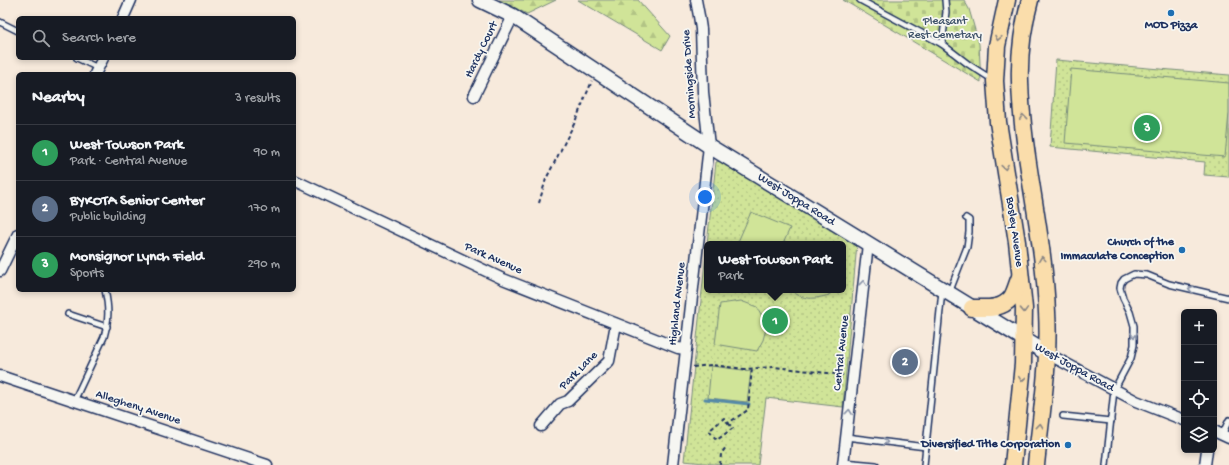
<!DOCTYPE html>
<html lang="en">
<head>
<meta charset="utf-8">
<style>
	:root { --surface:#171b24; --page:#20242c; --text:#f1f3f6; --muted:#9ea1a6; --line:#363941; --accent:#1f6fb2 }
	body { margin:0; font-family:"Gochi Hand",sans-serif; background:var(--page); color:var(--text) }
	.controls { position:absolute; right:12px; bottom:12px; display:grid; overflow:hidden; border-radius:6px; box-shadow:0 2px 6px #0003 }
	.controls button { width:36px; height:36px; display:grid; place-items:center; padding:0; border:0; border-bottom:1px solid var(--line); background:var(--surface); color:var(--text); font:20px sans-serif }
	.you { position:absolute; left:705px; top:197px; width:14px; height:14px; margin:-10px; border:3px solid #fff; border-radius:50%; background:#1a73e8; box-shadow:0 0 0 6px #1a73e833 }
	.badge { display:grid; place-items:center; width:26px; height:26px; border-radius:50%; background:var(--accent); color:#fff; font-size:13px; font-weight:700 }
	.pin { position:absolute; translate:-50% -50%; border:2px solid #fff; box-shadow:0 1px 4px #0006 }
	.popup { position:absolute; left:704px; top:241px; width:142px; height:52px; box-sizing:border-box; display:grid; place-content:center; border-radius:6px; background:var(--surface); filter:drop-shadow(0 1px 3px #0005); font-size:13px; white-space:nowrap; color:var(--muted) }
	.popup b { font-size:15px; color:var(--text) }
	.popup::after { content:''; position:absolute; left:50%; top:100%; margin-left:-8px; border:8px solid transparent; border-top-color:var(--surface) }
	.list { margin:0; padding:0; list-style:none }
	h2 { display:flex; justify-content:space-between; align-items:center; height:52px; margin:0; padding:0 16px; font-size:17px }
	h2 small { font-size:13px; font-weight:400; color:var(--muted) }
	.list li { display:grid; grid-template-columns:26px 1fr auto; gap:12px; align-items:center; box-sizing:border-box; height:56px; padding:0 16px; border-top:1px solid var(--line) }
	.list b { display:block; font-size:15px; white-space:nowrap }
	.list p { margin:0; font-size:13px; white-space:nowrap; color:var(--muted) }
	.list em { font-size:13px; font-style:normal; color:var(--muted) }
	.icon { flex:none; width:22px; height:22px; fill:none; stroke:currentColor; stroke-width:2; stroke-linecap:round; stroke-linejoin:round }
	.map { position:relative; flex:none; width:1229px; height:465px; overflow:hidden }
	.search { position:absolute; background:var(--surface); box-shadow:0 2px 6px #0003; left:16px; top:16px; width:280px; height:44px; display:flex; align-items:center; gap:10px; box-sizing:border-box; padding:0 14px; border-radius:6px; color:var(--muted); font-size:15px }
	.panel { position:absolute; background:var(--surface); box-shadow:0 2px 6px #0003; left:16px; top:72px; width:280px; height:220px; border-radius:6px }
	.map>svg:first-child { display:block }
	.forest { fill:url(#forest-firs); stroke:#768a7b }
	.cemetery { fill:url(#cemetery-stones); stroke:#768a7b }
	.park { fill:url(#park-dots); stroke:#768a7b }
	.pitch { fill:#d0e498; stroke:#768a7b }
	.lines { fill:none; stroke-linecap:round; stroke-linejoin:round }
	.stream { stroke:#5489a8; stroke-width:3 }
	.lane-casing { stroke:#1b2f5e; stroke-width:8 }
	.street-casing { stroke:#1b2f5e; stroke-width:13 }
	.secondary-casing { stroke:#1b2f5e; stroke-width:17 }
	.primary-casing { stroke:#1b2f5e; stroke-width:19 }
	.path { stroke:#1b2f5e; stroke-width:2; stroke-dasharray:4 3; stroke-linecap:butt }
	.lane { stroke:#f6f6f2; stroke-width:5 }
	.street { stroke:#f6f6f2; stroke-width:10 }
	.secondary { stroke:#f6f6f2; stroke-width:14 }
	.primary { stroke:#faddab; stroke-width:16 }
	.oneway { stroke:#8a8684 }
	.oneway2 { stroke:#8892a8 }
	.poi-dot { fill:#1f6fb2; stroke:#f6f6f2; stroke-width:1.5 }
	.labels { text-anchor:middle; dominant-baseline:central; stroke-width:3.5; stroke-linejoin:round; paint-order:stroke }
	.park-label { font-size:12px; fill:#3f536a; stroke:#f6f6f2 }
	.poi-label { font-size:12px; font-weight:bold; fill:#1b2f5e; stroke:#f6f6f2; text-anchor:end }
	.street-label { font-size:12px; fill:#1b2f5e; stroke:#f6f6f2 }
</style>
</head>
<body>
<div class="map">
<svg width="1229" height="465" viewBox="0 0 1229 465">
	<defs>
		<pattern id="forest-firs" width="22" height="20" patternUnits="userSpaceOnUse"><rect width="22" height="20" fill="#d0e498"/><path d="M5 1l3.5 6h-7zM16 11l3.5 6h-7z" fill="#b2c485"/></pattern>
		<pattern id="cemetery-stones" width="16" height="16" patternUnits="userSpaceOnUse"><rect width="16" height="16" fill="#d0e498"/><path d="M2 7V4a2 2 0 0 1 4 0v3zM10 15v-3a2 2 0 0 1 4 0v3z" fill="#b2c485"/></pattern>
		<pattern id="park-dots" width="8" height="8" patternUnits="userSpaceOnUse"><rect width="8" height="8" fill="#d0e498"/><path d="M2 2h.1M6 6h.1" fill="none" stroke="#b2c485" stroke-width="1.8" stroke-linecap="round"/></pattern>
	</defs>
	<rect width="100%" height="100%" fill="#f7eadc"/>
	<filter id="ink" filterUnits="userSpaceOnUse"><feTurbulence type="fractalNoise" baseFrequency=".025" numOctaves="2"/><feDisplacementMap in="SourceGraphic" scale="8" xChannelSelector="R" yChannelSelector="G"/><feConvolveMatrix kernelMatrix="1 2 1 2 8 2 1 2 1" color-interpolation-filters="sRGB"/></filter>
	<g filter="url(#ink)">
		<g class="forest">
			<path d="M499,0H556L527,14Z"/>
			<path d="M578,0H638L670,36L662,50Z"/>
		</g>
		<path class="cemetery" d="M843,0H964L969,9L979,44L981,82Z"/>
		<g class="park">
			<path d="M1056,60L1229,75V177L1204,175L1205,162L1050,147Z"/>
			<path d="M721,161L857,243L843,407L766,398L758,465H724L684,461L707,244V290H843V244H707L716,162Z"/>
		</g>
		<g class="pitch">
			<path d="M1071,69L1229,83V113L1225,157L1065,143Z"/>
			<path d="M751,212L790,228L783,244H737Z"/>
			<path d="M791,290H830L829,295C815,299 803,301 791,290Z"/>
			<path d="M741,301L757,307L767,325L763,340L757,351L715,344L720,304Z"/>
			<path d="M711,366L751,371L747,402L708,398Z"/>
		</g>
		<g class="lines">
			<path class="stream" d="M705,399L749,404"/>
			<g class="lane-casing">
				<g id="lane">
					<path d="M860,0L942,44L968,64L993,80"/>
					<path d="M0,22L18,31"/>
					<path d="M942,44L946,12L945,0"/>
					<path d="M77,58L98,68"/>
					<path d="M949,293L967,247L969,232V220L966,218"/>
					<path d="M68,314L107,327"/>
					<path d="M74,401L104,337C109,319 109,308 105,290"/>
					<path d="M1063,416L1111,421"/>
					<path d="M1222,435L1229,420"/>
					<path d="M846,437L926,447"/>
					<path d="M843,462L876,465"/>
					<path d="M924,465L942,291"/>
					<path d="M1106,465L1114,390L1131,358L1134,345V326L1130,312L1123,298L1120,288L1121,283L1124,279L1134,274L1147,275L1169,284L1229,298"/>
				</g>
			</g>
			<g class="street-casing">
				<g id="street">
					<path d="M123,18L131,0"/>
					<path d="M95,74L103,58"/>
					<path d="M474,96L513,16"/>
					<path d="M294,180L503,279L678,348L686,349"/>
					<path d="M0,271L18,234"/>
					<path d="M1048,354L1136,401L1184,420"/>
					<path d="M0,376L267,465"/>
					<path d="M541,426L560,404L568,401L609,361L616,324"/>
					<path d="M1214,431L1229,438"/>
					<path d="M673,465L709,146L703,92L701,29L699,16L696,0"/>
					<path d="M843,465L868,244"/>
					<path d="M1205,465L1207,450"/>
				</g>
			</g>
			<g class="secondary-casing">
				<path id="secondary" d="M480,0L513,16L709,146L1048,354"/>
			</g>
			<g class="primary-casing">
				<g id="primary">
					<path d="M1007,0L997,46L995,81L998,122L1017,242L1024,308L1023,364L1013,465"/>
					<path d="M1030,0C1023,26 1019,53 1020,81C1022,158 1044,234 1047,312C1050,363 1041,414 1036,465"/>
					<path d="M972,308C986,308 1001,310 1011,298C1015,293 1017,283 1020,277"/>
				</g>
			</g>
			<g class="path">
				<path d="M539,203L546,179L574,124L592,81"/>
				<path d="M693,367L712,365L744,369L775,367L844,375"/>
				<path d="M728,423L733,428L717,440L709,431L724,418L728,423L748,410L752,368"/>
				<path d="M720,465L721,454L726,447"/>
			</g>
			<use href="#lane" class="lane"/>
			<use href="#street" class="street"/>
			<use href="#secondary" class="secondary"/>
			<use href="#primary" class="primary"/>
		</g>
		<defs><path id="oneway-chevron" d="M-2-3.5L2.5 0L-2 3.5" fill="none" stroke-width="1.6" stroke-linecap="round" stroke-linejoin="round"/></defs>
		<g class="oneway">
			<use href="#oneway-chevron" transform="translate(998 38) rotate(101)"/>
			<use href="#oneway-chevron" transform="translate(1023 117) rotate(-96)"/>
			<use href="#oneway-chevron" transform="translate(1005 167) rotate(81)"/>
			<use href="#oneway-chevron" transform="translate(1042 259) rotate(-97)"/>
			<use href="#oneway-chevron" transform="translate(1024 310) rotate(88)"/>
			<use href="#oneway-chevron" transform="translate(1022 379) rotate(96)"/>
			<use href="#oneway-chevron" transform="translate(1040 426) rotate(-84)"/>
		</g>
		<g class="oneway2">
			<use href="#oneway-chevron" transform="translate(863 283) rotate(-84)"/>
			<use href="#oneway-chevron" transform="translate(1191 289) rotate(-168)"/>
			<use href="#oneway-chevron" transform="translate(1134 335) rotate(89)"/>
			<use href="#oneway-chevron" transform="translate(849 412) rotate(-84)"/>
			<use href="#oneway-chevron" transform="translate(885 442) rotate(7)"/>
		</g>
	</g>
	<g class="poi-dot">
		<circle cx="1171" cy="13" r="4"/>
		<circle cx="1182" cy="250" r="4"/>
		<circle cx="1068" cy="445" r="4"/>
	</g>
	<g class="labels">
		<g class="park-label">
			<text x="945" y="22">Pleasant<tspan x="945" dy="14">Rest Cemetary</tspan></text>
		</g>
		<g class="poi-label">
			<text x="1171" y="26" text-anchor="middle">MOD Pizza</text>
			<text x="1174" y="243">Church of the<tspan x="1174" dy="14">Immaculate Conception</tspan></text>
			<text x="1060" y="445">Diversified Title Corporation</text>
		</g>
		<g class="street-label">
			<text transform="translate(482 50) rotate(-64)">Hardy Court</text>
			<text transform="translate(690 74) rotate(-94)">Morningside Drive</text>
			<text transform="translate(796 200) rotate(32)">West Joppa Road</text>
			<text transform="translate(1014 232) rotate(82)">Bosley Avenue</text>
			<text transform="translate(493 259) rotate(24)">Park Avenue</text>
			<text transform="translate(678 304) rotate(-84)">Highland Avenue</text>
			<text transform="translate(842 353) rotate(-84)">Central Avenue</text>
			<text transform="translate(1074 368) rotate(29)">West Joppa Road</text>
			<text transform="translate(579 371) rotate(-45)">Park Lane</text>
			<text transform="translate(138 408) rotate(18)">Allegheny Avenue</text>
		</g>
	</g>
</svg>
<div class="controls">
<button>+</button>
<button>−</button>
<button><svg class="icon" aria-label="locate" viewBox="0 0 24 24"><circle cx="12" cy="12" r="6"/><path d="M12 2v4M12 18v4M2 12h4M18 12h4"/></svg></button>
<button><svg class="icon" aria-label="layers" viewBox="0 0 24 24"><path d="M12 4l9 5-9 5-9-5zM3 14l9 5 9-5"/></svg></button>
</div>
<div class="you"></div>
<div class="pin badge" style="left:775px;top:321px;background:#2e9e5b">1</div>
<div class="popup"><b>West Towson Park</b>Park</div>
<div class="pin badge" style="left:905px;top:362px;background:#5c6f8a">2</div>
<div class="pin badge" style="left:1147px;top:128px;background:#2e9e5b">3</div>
<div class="search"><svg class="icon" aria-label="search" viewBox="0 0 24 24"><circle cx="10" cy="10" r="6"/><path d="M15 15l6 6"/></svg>Search here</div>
<section class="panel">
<h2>Nearby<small>3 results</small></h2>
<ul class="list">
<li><span class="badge" style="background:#2e9e5b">1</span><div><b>West Towson Park</b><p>Park · Central Avenue</p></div><em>90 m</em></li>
<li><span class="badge" style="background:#5c6f8a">2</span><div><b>BYKOTA Senior Center</b><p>Public building</p></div><em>170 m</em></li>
<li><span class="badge" style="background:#2e9e5b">3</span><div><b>Monsignor Lynch Field</b><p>Sports</p></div><em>290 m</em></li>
</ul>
</section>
</div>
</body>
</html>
